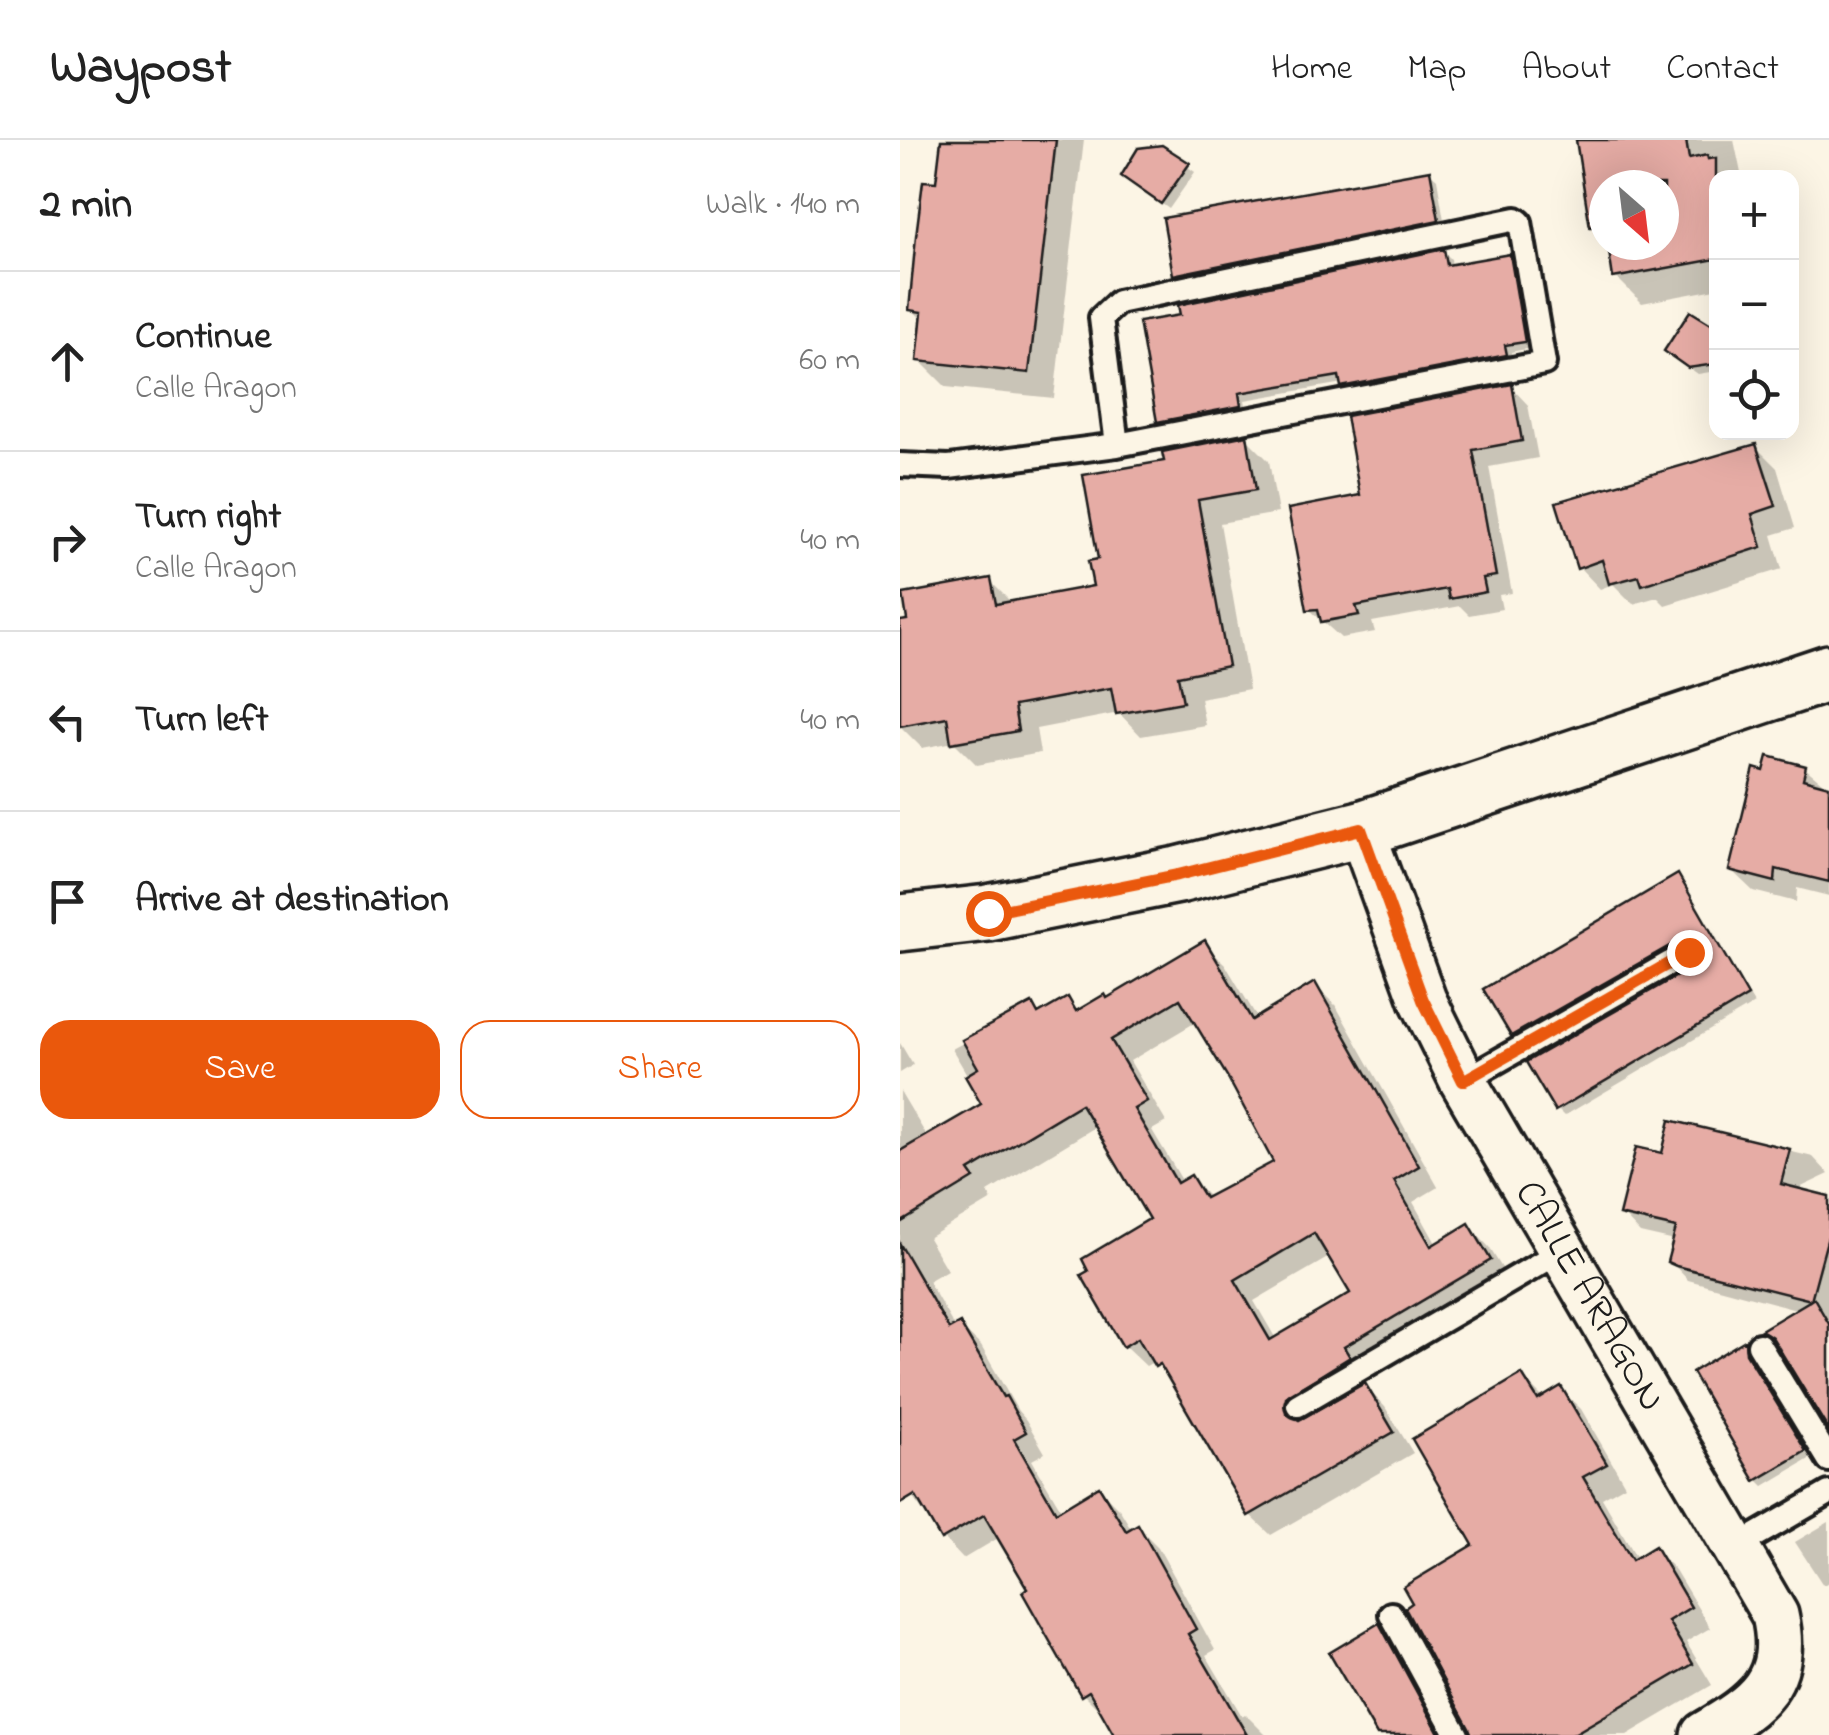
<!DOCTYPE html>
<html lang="en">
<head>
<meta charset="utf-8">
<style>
	:root { --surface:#fff; --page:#f6f6f6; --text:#222; --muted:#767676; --line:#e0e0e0; --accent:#ea580c }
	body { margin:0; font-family:"Indie Flower",sans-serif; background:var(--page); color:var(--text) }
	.controls { position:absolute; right:30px; top:30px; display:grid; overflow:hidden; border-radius:20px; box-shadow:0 10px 40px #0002 }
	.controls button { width:90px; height:90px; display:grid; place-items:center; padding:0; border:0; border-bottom:2px solid var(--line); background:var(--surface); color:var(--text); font:50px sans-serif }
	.compass { position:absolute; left:689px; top:30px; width:90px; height:90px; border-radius:50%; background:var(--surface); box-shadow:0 10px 40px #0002; rotate:152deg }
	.stop { position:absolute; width:30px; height:30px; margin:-22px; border:8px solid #ea580c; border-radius:50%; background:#fff }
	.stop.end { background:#ea580c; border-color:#fff; box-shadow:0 2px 10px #0008 }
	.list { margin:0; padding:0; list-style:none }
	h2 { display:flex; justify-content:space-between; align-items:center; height:130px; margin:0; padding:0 40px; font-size:42px }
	h2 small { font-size:32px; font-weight:400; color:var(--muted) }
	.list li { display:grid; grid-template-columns:65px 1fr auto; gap:30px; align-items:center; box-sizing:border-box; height:180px; padding:0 40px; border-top:2px solid var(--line) }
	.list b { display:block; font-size:38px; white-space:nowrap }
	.list p { margin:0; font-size:32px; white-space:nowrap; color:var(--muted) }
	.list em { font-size:32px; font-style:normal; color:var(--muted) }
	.actions { display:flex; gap:20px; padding:30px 40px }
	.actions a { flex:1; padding:22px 0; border:2px solid var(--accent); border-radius:30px; text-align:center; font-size:35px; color:var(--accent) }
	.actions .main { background:var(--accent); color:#fff }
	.icon { flex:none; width:55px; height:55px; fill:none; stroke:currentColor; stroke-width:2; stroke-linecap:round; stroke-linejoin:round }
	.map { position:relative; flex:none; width:929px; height:1595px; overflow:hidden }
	header { display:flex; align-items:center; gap:60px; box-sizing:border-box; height:140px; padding:0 50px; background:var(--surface); border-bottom:2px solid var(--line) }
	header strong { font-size:48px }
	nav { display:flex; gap:55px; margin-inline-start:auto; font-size:35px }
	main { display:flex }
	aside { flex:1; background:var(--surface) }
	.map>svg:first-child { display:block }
	.shadow { fill:#0003; fill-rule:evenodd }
	.building { fill:#e6aca5; stroke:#1c1c1c; stroke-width:2.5; fill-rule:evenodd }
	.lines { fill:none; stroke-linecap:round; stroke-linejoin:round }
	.lane-casing { stroke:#1c1c1c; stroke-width:30 }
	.street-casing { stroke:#1c1c1c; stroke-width:52 }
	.secondary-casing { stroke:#1c1c1c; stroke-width:62 }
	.lane { stroke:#fcf5e5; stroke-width:22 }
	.street { stroke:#fcf5e5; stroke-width:45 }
	.secondary { stroke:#fcf5e5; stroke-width:55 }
	.route { stroke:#ea580c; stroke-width:12 }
	.labels { text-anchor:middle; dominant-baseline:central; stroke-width:10; stroke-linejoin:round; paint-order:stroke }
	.street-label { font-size:40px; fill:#1c1c1c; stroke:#fcf5e5 }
</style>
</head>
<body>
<header>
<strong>Waypost</strong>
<nav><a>Home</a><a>Map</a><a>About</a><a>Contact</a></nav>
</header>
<main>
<aside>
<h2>2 min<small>Walk · 140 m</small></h2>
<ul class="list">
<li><svg class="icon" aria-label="ahead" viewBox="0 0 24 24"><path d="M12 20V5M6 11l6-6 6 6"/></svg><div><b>Continue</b><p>Calle Aragon</p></div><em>60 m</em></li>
<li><svg class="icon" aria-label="right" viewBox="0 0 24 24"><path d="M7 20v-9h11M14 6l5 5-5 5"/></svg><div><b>Turn right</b><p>Calle Aragon</p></div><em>40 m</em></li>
<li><svg class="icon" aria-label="left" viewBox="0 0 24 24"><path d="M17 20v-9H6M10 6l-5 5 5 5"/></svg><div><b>Turn left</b></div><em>40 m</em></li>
<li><svg class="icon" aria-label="arrive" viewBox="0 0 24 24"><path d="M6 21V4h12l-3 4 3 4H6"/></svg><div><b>Arrive at destination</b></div></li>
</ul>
<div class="actions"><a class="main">Save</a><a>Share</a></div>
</aside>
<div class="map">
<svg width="929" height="1595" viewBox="0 0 929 1595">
	<rect width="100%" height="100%" fill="#fcf5e5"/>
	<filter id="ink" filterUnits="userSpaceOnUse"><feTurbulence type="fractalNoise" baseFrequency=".01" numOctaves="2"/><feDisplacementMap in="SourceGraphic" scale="20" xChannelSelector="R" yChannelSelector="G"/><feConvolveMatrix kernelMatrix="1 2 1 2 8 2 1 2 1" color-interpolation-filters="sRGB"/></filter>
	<g filter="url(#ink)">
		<g class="shadow">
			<path d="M44,0H184L154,258L46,247L20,221L24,182L12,169L39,45Z"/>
			<path d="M678,0H834L842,38H816V149L742,163L716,137L710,105H764V45H704V97L693,86Z"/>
			<path d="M261,8L295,32L269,69L231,42Z"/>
			<path d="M529,32L537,39L545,86L283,141L275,134Z"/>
			<path d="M544,112L551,119L552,127L609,117L617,124L631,208L611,212L613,222L450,253L443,243L345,260L347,272L266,288L259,281L283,177Z"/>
			<path d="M791,174L816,190V231L798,234L774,217Z"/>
			<path d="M611,247L628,265L638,318L589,327L612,453L599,455L602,469L569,475L560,466L472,482L475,492L441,498L409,469L463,357Z"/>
			<path d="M346,298L369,321L378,373L320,383L349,549L300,558L305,585L241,596L219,573L136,589L140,613L77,625L54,602L22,608L0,586V484L90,441L112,463L196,448L201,421L267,323Z"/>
			<path d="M856,307L877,328L895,388L872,395L882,429L765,465L757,457L733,464L713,444L700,449L679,427Z"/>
			<path d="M905,628L929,648V756L897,748L896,762L853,751L831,730L866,634Z"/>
			<path d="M777,737L854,864L664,976L657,969L798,827L807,813L805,806L799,803L789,805L620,902L613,895Z"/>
			<path d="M304,804L325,824L358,879L415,845L436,866L538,1047L513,1062L537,1105L569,1086L589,1107L610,1141L463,1228L469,1238L462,1243L485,1267L513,1313L371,1395L350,1375L272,1240L255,1221L246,1226L225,1206L252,1080L197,986L88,1052L92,1060L28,1098L47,1130L28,1141L55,1188L60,1186L81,1206L118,1271L126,1280L145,1313L132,1320L162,1371L199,1349L220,1370L232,1390L238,1387L258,1407L315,1510L306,1515L342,1576L345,1574L366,1595H217L204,1575L183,1554L131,1449L100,1397L63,1419L43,1398L0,1341V951L28,998L85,965L52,909L131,866L141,876L167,860L180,872L208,861ZM296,882L375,1021L310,1058L290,1038L283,1042L252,990L266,982L230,921ZM431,1116L453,1154L376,1199L354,1161Z"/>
			<path d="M0,903L13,925L0,933Z"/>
			<path d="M772,983L913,1017L929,1034L895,1050L929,1059V1286L881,1207L865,1191L900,1170L788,1140L770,1121L775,1101L740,1093L722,1074L764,1016Z"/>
			<path d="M845,1203L852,1209V1222L911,1318L864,1346L857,1339Z"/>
			<path d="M622,1237L644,1259L660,1249L681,1269L725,1345L702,1358L738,1420L755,1409L775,1430L810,1488L786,1502L812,1545L727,1595H574L577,1405Z"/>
			<path d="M929,1382V1442L923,1445L895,1402Z"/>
			<path d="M479,1486L499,1507L547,1595H480Z"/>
		</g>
		<g class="building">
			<path d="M41,0H156L129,233L17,221L22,172L9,170L16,96L23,41L36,42Z"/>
			<path d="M676,0H786L789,19L807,15L808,19L816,18V119L713,138L708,105H764V45H704V85L690,87Z"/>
			<path d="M262,5L290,23L261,64L221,36L238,8Z"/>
			<path d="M530,30L539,80L273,135L263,78Z"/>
			<path d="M544,109L547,125L610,114L625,202L605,205L607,215L441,247L439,236L339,253L341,266L257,282L239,182L280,175L278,165Z"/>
			<path d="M790,171L816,187V224L788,228L764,211Z"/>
			<path d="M612,244L622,301L573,310L596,436L583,438L586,452L549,459L547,449L456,466L459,475L421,482L418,469L407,470L388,369L460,355L446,276Z"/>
			<path d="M347,295L356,350L298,360L328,526L278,536L283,562L216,574L211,548L114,566L118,591L51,603L47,577L0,586V481L7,480L3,454L91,438L96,464L193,446L188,421L198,419L183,335L264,321L262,312Z"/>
			<path d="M856,304L876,366L852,374L862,407L742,445L739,436L709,444L702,420L677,429L656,362Z"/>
			<path d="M868,616L906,626L903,639L929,646V742L876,729L875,742L829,730L854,628L864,631Z"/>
			<path d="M778,734L848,856L655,971L626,922L796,825L804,813L801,804L790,797L782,799L611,896L583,849Z"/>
			<path d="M305,800L352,880L415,842L519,1026L494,1041L531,1106L569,1083L591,1120L444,1207L450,1217L386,1257V1273L399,1280L465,1243L494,1292L348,1376L260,1224L255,1227L238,1198L223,1207L181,1135L188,1131L182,1119L249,1079L181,964L69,1031L74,1038L0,1083V1011L81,964L65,936L78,928L62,900L132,863L138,874L168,857L176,871L205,854L207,858ZM280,859L327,936L373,1022L305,1058L291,1035L277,1043L234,969L247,961L211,900ZM414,1093L450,1153L370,1200L335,1140Z"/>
			<path d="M770,980L890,1009L881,1044L929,1056V1093L911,1160L914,1158L929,1184V1291L872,1197L861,1190L911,1160L776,1126L767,1122L776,1088L719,1075L736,1007L762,1013Z"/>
			<path d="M0,1104L49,1189L60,1183L103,1257L106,1256L126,1292L114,1299L156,1372L199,1346L226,1391L238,1384L296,1489L288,1494L347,1595H214L189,1551L181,1556L122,1452L127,1448L84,1375L41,1400L15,1355L0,1364Z"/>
			<path d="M845,1200L846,1213L906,1311L855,1341L792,1232Z"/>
			<path d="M622,1234L638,1260L661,1246L707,1324L683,1337L732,1420L755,1406L791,1467L768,1481L793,1524L672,1595H572L505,1468L512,1463L503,1447L573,1405L512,1299Z"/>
			<path d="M479,1483L540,1595H477L429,1513Z"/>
		</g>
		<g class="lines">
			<g class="lane-casing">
				<g id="lane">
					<path d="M0,325L49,327L217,305L644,223L620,82L616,79L218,162L201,178L217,305"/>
					<path d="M563,941L789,812"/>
					<path d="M859,1205L929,1320"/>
					<path d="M398,1265L663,1110"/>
					<path d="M836,1407L929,1353"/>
					<path d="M491,1474L557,1595"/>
				</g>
			</g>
			<g class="street-casing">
				<g id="street">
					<path id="s1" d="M461,689L523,860L563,941L875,1475C890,1541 857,1564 804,1595"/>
				</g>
			</g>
			<g class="secondary-casing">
				<path id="secondary" d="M0,783L88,773L278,735L461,689L929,533"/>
			</g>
			<use href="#lane" class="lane"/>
			<use href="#street" class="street"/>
			<use href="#secondary" class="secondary"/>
		</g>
	</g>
	<g class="lines" filter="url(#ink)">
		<path class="route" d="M88,773L278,735L461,689L523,860L563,941L789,812"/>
	</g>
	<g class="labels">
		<g class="street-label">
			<text stroke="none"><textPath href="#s1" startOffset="522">CALLE ARAGON</textPath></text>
		</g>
	</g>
</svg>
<div class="controls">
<button>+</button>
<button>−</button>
<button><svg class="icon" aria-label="locate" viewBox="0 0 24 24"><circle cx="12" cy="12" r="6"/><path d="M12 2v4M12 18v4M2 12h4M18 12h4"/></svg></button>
</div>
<svg class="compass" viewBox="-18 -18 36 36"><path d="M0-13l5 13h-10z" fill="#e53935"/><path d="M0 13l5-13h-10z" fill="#767676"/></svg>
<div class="stop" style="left:88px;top:773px"></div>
<div class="stop end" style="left:789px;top:812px"></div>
</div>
</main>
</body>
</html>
